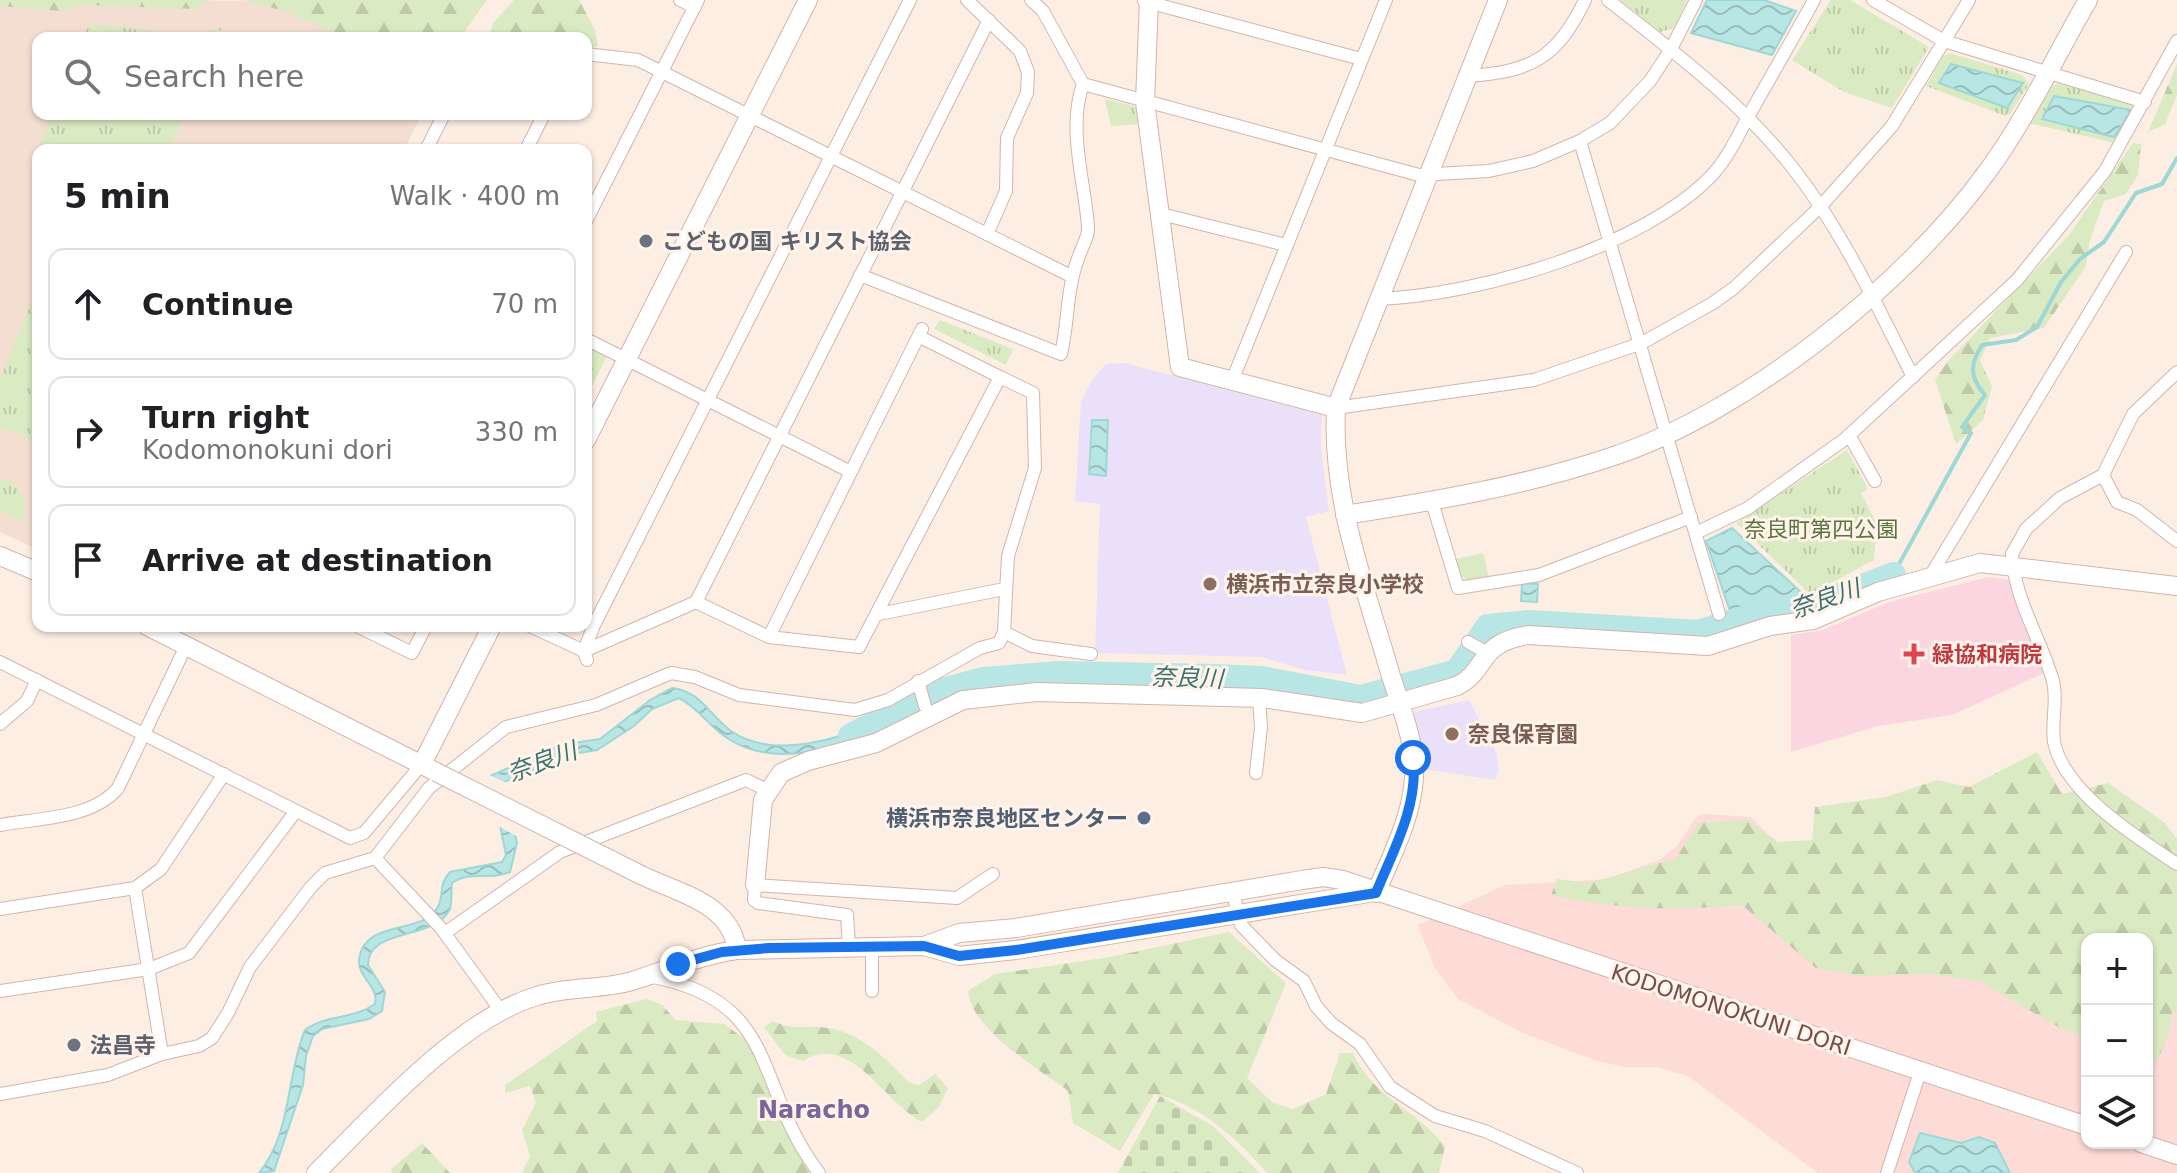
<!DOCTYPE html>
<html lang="en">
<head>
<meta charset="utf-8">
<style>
	:root { --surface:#fff; --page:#f6f6f6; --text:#202124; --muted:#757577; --line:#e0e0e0 }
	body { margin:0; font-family:"DejaVu Sans","Noto Sans JP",sans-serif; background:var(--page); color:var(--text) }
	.controls { position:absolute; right:24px; bottom:24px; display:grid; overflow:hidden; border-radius:16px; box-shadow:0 2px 6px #0004 }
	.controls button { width:72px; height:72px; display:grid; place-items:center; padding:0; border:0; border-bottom:2px solid var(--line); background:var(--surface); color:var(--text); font:40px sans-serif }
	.stop { position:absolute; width:24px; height:24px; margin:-18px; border:6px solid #1a73e8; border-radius:50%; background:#fff }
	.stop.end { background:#1a73e8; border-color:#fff; box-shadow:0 2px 8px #0008 }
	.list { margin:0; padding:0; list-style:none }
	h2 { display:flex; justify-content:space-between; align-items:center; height:104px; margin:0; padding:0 32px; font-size:34px }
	h2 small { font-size:26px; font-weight:400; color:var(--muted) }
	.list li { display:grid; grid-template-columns:52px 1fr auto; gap:24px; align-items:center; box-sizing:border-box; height:112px; margin:0 16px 16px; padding:0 16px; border:2px solid var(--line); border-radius:16px }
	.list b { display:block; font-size:30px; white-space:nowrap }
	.list p { margin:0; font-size:26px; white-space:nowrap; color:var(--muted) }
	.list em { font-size:26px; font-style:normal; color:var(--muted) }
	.icon { flex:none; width:44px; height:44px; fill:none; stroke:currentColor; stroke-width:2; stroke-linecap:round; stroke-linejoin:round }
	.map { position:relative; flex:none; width:2177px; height:1173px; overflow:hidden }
	.search { position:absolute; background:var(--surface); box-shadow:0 2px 6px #0004; left:32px; top:32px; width:560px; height:88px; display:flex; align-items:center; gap:20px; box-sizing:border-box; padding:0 28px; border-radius:16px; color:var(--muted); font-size:30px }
	.panel { position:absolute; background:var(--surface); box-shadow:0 2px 6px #0004; left:32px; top:144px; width:560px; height:488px; border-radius:16px }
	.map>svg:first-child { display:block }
	.residential { fill:#f4ded2 }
	.commercial { fill:#fddbd7 }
	.education { fill:#ebe0f9 }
	.medical { fill:#fbd6e1 }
	.grass { fill:url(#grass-tufts); fill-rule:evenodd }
	.forest { fill:url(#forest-firs) }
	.cemetery { fill:url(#cemetery-stones) }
	.water { fill:url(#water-waves); stroke:#9ed8d6; stroke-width:2 }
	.pier { fill:#fdeee3 }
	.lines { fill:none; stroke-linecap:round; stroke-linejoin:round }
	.stream { stroke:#9ed8d6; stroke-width:4 }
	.river { stroke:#b8e6e4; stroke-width:26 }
	.street-casing { stroke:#d0b6ad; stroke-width:14 }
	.secondary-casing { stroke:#d3b4aa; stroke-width:20 }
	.street { stroke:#fff; stroke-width:12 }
	.secondary { stroke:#fff; stroke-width:18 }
	.secondary-bridge-casing { stroke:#d3b4aa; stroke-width:20; stroke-linecap:butt }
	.secondary-bridge { stroke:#fff; stroke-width:18 }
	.route { stroke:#1a73e8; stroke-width:10 }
	.worship-dot { fill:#6b7280; stroke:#fff3ea; stroke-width:3 }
	.education-dot { fill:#8d6e63; stroke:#fff3ea; stroke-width:3 }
	.health-dot { fill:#e0444e; stroke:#fff3ea; stroke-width:3 }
	.service-dot { fill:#5c6f8a; stroke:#fff3ea; stroke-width:3 }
	.labels { text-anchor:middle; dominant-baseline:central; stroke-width:6; stroke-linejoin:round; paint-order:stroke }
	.worship-label { font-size:22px; font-weight:bold; fill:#5b616d; stroke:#fff3ea; text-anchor:start }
	.park-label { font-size:22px; fill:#58753e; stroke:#fff3ea }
	.education-label { font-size:22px; font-weight:bold; fill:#785e54; stroke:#fff3ea; text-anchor:start }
	.health-label { font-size:22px; font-weight:bold; fill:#be3a42; stroke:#fff3ea; text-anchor:start }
	.service-label { font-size:22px; font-weight:bold; fill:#4e5e75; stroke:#fff3ea; text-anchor:end }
	.street-label { font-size:22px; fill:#755049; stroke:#fff3ea }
	.water-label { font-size:24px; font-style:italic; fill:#3a7472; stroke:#fff3ea }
	.neighbourhood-label { font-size:24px; font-weight:bold; fill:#7d6499; stroke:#fff3ea }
</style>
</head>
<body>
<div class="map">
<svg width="2177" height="1173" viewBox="0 0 2177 1173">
	<defs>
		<pattern id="grass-tufts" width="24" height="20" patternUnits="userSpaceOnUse" patternTransform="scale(2)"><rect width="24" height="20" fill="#daeac2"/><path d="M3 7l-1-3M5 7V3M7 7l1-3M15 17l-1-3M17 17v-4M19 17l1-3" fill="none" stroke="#bfcaa8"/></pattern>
		<pattern id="forest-firs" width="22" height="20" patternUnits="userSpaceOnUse" patternTransform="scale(2)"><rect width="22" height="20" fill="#daeac2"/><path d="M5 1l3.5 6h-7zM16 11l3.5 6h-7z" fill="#bfcaa8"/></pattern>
		<pattern id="cemetery-stones" width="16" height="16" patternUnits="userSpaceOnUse" patternTransform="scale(2)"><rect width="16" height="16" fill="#daeac2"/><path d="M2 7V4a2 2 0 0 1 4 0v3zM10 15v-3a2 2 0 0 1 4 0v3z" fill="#bfcaa8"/></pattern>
		<pattern id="water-waves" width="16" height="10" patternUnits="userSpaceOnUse" patternTransform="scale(2)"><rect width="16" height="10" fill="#b8e6e4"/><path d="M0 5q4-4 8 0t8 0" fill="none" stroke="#9abdbb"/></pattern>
	</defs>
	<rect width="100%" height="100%" fill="#fdeee3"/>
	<path class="residential" d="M478,0L460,38H38V114H422L404,150H38V550L0,532V1Z"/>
	<path class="commercial" d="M1705,814L1751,817L1853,919L2087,959V1143H2147V964L2177,966V1173H1818L1688,1076L1657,1067H1625L1597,1061L1523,1033L1458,999L1434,967L1418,925L1505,885L1608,879L1661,859L1677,846L1697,816Z"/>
	<g class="education">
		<path d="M1125,363L1322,415L1321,448L1329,511L1306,517L1347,675L1305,670L1261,657L1095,653L1100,504L1075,501L1081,401L1093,379L1106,364Z"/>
		<path d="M1469,700L1496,752L1499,770L1495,780L1424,769L1414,712Z"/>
	</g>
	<path class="medical" d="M1989,577L2009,580L2044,673L1952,715L1878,726L1791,752V635L1823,630L1889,602Z"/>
	<g class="grass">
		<path d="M1620,0H1687L1674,28L1660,32Z"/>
		<path d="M1831,0H1850L1929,47L1892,108L1844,92L1792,60Z"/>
		<path d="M99,24L193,37L222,27L217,38H84L88,26Z"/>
		<path d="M1950,53L2022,75L2029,84L2010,114L2005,116L1926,86L1943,56Z"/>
		<path d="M2059,83L2133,105L2115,143L2029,123L2048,88ZM2054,96L2131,109V110L2114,137L2041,120Z"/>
		<path d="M1105,99L1134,106L1142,114V124L1111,126Z"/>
		<path d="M52,114H185L170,150H38Z"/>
		<path d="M38,287V446L18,433L0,429V378Z"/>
		<path d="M940,320L1013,349L1006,365L934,329Z"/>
		<path d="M586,346L607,356L586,398Z"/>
		<path d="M1847,450L1868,489L1861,493L1877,524L1874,560L1810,594L1736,523Z"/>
		<path d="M0,479L11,480L24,499V522L0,512Z"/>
		<path d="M1483,553L1489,577L1468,580L1460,576L1456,559Z"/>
	</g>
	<g class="forest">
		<path d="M0,0H210L195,9L86,5L60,11L0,6Z"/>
		<path d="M244,0H487L460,38H346L287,12Z"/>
		<path d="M514,0H579L595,30L598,46L586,49V38H534L490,33L493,23Z"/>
		<path d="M2177,64V95L2165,124L2148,132Z"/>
		<path d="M2133,143L2141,144L2138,175L2126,194L2104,201L2089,243L2086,266L2044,328L1990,338L1980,361L1992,386L1983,420L1956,444L1935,380L1948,361L2069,235Z"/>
		<path d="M2037,752L2062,794L2108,783L2165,823L2177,839V1012H2172L2169,1033L2157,1062L2147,1058V939H2087V1037L2060,1028L1979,981L1928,974L1860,976L1816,968L1742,905C1672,911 1620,910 1551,895L1557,879L1590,883L1676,858L1699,823L1748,820L1778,842L1812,840L1815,807L1886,797L1937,780L1969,787Z"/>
		<path d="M1229,932L1286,983L1247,1078L1273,1103L1293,1109L1326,1094L1340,1053H1353C1372,1097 1417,1110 1445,1146L1439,1173H1267C1238,1139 1198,1103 1154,1094L1120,1151L1073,1123L1068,1091C1038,1068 972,1031 968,991L995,974L1110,957Z"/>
		<path d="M646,999L663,1005L675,1020L724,1024L750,1043L816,1173H522L530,1156L522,1130L536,1103L530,1086L505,1093V1085L597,1021L596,1012Z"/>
		<path d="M773,1021C798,1032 804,1024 828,1028C864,1034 885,1059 910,1083L919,1085L935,1074L948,1088L939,1107L922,1122C885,1104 850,1031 803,1061L785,1055L764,1027Z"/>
		<path d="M422,1143L450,1173H392L391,1169Z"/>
	</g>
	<path class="cemetery" d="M1160,1096L1213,1126L1260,1173H1118Z"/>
	<g class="water">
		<path d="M1707,0H1764L1796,11L1772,55L1691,33Z"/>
		<path d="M1951,64L2019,82L2023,83L2007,108L1939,83Z"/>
		<path d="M2054,96L2131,110L2114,137L2042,119Z"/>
		<path d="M1092,420H1108L1106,476L1089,474Z"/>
		<path d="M1732,528L1806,597L1730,611L1706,541Z"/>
		<path d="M1522,583L1538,584L1537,602L1521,601Z"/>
		<path d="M672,688C701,691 709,715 731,731C773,760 840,740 881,719L883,727C837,749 773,769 727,738C708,726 699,708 679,698L652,709L634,726L597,750L573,754L504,782L517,843L510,872C491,881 470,870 452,883C451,890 452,903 450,909C435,941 368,927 368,965L385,992L382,1011L369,1019L322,1029L313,1036L306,1056L303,1085L274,1171L259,1173C292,1133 286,1076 305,1030C326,1014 353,1020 375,1004C379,986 357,977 359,959C364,925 405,931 425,919C451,903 434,888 450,872L502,862L506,855L490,776L560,745L600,739L650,700Z"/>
		<path d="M1920,1133L1961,1143L1979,1137L1995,1143L2010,1173H1915L1909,1162Z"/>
	</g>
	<path class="pier" d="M487,774L509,784L520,838L496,825Z"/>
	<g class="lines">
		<path class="stream" d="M1893,575L1971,433L1962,427L1985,395C1969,377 1970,364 1982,345L2016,340L2037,327L2061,282L2080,259L2104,242L2136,193L2162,184L2177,158"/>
		<path class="river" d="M851,736L938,692L983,680L1059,674L1215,677L1261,679L1361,698L1457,672L1488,627L1529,623L1698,633L1744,619L1811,607L1893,575"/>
		<g class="street-casing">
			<g id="street">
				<path d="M680,0L695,7"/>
				<path d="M967,0L1020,51L1028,72L1027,93L1007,138L1006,191L987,234"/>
				<path d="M1608,0C1673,51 1740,101 1792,167C1842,230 1877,306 1913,377"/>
				<path d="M1873,0L1944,41L2145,102"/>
				<path d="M1144,1L1361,59"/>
				<path d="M586,54L638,60L1071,276"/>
				<path d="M1467,76C1530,72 1557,59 1585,0"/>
				<path d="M1083,84L1419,175L1489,171L1533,161L1580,141L1610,123L1650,81L1671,49L1696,0"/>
				<path d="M1580,141L1719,614"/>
				<path d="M426,150L444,114"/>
				<path d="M526,150L544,114"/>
				<path d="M1161,214L1286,245"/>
				<path d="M586,221L698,0"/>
				<path d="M860,275L1061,354C1069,320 1066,289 1079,256C1082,247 1089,236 1088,227C1085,182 1067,129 1083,84L1043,11L1031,0"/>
				<path d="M1377,299C1476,296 1645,247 1713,174C1728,157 1738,136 1748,117C1770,78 1793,39 1814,0"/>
				<path d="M920,337L1000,377"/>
				<path d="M586,339L849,471"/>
				<path d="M2177,372L2133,414L2103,475L2060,498L2026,529L2012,554C2014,599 2041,639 2053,681C2058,702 2051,722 2054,742C2064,792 2136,837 2177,864"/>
				<path d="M1232,381L1386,0"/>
				<path d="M1336,408L1534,380L1642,343L1713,303L1734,288L1821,206L1892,126L1969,0"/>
				<path d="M1849,435L1875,481"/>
				<path d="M2103,475L2117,502L2137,510L2177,541"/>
				<path d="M1432,502L1458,588L1539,575L1691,517"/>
				<path d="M1696,533L1748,508L1845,439L2017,280L2105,171L2177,41"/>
				<path d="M1929,578L2126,252"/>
				<path d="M696,602L989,20"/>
				<path d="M879,614L1004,589"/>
				<path d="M357,626L412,653L426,626"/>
				<path d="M530,626L584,651L696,602L769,637L859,647L1000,377L1033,393L1035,468L1008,556L1004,632"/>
				<path d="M769,637L922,329"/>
				<path d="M1468,642L1487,653"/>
				<path d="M587,660L584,651L594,625L910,0"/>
				<path d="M0,662L350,838L364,833L422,764"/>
				<path d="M918,681L925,706"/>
				<path d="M0,724L27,701L37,680"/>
				<path d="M1256,773L1261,727L1259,698"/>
				<path d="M0,825C39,818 92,819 118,788L186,646"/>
				<path d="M375,858L441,928L501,1011"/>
				<path d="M135,888L162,1054"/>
				<path d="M1233,893L1241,925L1275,960L1304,981L1316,1006L1331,1023L1360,1044L1390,1087L1435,1116L1485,1131L1577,1173"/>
				<path d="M0,909L135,888L161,869L224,774"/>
				<path d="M445,933L560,852L746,780L767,790"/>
				<path d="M849,946L847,915L758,903L754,900L755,885L957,898L993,874"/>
				<path d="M653,977C782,1002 753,1087 819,1173"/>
				<path d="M0,991L149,969L189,953L296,811"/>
				<path d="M872,991V946"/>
				<path d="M0,1094L108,1075L162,1054L199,1046L212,1038L228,1013L250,967L311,887L325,873L375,858L429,788L506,727L596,705L671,673L695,677L739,695L855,710L888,700L980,648L999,643L1004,632L1032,646L1091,654"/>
				<path d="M1887,1173L1920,1072"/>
			</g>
		</g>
		<g class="secondary-casing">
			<g id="secondary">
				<path d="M1149,0L1145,102L1180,367L1336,408"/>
				<path d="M586,440L808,0"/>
				<path d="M1345,515C1435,501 1524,486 1611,457C1745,413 1904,286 1987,172C2026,119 2055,57 2088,0"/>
				<path d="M0,556L38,572"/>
				<path d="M147,626L436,772"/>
				<path d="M422,764L492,626"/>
				<path d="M641,875C678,893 731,903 737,950"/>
				<path d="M755,885L763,800L781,773L808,761L876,743L963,700L1037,692L1262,698L1362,713L1457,686C1489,670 1475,644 1528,635L1708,646L1770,626L1813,620L1878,592L1980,563L2177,586"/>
				<path d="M1376,893C1391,856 1412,818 1414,777C1416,745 1401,707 1391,676C1366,589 1331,501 1336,408L1498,0"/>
				<path d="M924,946L959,933L1016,928L1302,880L1323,877L1343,880L2087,1126"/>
				<path d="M2141,1143L2177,1155"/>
				<path d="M316,1173C373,1116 459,1019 537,996C568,986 602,990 632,981C668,970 700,955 737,950L924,946L959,956L1016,950L1369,893"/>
			</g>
		</g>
		<use href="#street" class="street"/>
		<use href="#secondary" class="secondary"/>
		<g class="secondary-bridge-casing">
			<path id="secondary-bridge" d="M436,772L641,875"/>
		</g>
		<use href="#secondary-bridge" class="secondary-bridge"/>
	</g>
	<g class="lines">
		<path class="route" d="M678,964L722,952L769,948L924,946L959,956L1016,950L1376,893C1393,851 1419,805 1413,758"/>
	</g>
	<g class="worship-dot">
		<circle cx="646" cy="241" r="8"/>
		<circle cx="74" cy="1045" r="8"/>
	</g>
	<g class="education-dot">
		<circle cx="1210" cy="584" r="8"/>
		<circle cx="1452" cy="734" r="8"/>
	</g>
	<path class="health-dot" d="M1910 642h8v8h8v8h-8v8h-8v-8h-8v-8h8z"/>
	<circle class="service-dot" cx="1144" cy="818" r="8"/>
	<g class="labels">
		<g class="worship-label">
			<text x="662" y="241">こどもの国 キリスト協会</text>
			<text x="90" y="1045">法昌寺</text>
		</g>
		<g class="park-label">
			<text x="1821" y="529">奈良町第四公園</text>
		</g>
		<g class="education-label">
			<text x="1226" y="584">横浜市立奈良小学校</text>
			<text x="1468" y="734">奈良保育園</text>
		</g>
		<g class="health-label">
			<text x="1932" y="654">緑協和病院</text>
		</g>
		<g class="service-label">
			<text x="1128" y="818">横浜市奈良地区センター</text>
		</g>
		<g class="street-label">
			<text transform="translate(1731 1010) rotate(18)">KODOMONOKUNI DORI</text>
		</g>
		<g class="water-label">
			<text transform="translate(1825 599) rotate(-19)">奈良川</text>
			<text transform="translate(1187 678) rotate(2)">奈良川</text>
			<text transform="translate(542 762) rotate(-20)">奈良川</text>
		</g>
		<g class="neighbourhood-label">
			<text x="814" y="1110">Naracho</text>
		</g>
	</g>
</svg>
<div class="controls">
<button>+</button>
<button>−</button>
<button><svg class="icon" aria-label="layers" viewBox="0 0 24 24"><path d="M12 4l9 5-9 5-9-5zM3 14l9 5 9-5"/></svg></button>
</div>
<div class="stop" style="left:1413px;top:758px"></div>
<div class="stop end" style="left:678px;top:964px"></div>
<div class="search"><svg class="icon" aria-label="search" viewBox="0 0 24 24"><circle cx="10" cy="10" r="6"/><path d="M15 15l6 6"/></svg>Search here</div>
<section class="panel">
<h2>5 min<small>Walk · 400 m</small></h2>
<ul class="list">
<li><svg class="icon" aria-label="ahead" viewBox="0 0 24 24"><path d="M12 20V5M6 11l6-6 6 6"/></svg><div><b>Continue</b></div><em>70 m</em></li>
<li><svg class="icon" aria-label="right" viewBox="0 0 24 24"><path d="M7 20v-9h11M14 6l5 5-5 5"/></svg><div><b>Turn right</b><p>Kodomonokuni dori</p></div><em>330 m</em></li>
<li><svg class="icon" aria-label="arrive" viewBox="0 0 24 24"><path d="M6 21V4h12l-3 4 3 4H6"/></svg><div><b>Arrive at destination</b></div></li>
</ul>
</section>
</div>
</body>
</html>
